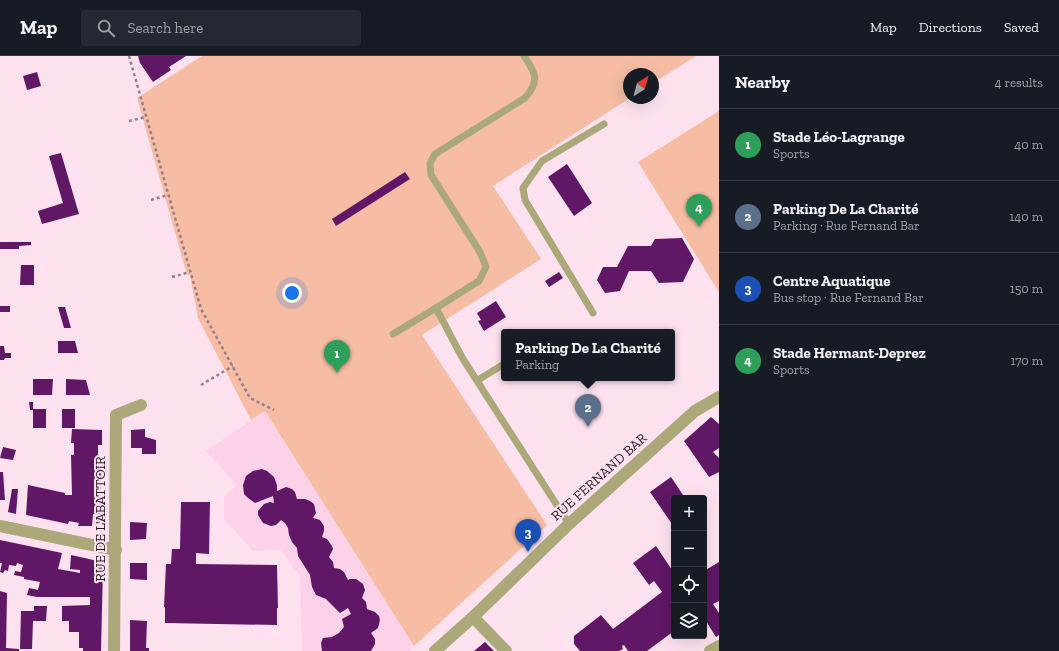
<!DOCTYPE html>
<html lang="en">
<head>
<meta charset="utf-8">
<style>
	:root { --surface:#171b24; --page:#242831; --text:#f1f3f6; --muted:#9ea1a6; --line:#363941; --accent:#2563eb }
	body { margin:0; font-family:"Zilla Slab",serif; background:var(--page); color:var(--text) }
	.controls { position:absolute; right:12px; bottom:12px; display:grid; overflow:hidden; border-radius:4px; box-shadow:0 4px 16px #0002 }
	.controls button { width:36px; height:36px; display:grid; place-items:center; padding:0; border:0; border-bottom:1px solid var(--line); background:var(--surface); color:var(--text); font:20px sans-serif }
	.compass { position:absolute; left:623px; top:12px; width:36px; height:36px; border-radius:50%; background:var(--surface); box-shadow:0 4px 16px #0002; rotate:36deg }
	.you { position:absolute; left:292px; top:237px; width:14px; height:14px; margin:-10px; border:3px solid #fff; border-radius:50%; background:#1a73e8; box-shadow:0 0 0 6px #1a73e833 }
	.badge { display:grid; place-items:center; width:26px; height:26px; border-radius:50%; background:var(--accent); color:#fff; font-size:13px; font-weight:700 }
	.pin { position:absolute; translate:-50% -33px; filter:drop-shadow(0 1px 2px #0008) }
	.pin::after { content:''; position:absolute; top:21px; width:14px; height:12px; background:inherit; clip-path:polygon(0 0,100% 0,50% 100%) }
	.popup { position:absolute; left:501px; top:273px; width:174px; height:52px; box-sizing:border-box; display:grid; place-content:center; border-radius:4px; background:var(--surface); filter:drop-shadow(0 1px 3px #0005); font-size:13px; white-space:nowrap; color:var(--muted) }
	.popup b { font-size:15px; color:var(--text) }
	.popup::after { content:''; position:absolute; left:50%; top:100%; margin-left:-8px; border:8px solid transparent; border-top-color:var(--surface) }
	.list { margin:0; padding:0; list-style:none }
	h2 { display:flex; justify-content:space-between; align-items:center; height:52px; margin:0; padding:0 16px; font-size:17px }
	h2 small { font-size:13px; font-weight:400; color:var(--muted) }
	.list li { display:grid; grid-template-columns:26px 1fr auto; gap:12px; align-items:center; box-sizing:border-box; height:72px; padding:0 16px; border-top:1px solid var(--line) }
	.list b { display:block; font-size:15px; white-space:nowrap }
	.list p { margin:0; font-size:13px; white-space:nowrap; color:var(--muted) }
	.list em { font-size:13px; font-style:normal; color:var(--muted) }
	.icon { flex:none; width:22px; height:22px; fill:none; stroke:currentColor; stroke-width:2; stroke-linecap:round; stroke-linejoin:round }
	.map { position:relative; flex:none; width:719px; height:595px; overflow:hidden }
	header { display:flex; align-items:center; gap:24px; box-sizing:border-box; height:56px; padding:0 20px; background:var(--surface); border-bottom:1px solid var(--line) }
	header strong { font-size:19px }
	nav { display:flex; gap:22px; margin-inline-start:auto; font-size:14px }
	.search { width:280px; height:36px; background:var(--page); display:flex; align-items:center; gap:10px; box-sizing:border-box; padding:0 14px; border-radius:4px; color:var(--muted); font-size:15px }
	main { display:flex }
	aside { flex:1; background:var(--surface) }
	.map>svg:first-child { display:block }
	.built { fill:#fdd2e9 }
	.green { fill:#f6bda4 }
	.building { fill:#601765 }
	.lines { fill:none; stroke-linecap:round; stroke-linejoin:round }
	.path { stroke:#957e8a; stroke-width:2.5; stroke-dasharray:3 3; stroke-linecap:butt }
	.service { stroke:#aba97a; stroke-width:7 }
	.minor { stroke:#aba97a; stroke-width:12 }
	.tertiary { stroke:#aba97a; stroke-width:12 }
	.labels { text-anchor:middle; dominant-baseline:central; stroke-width:4; stroke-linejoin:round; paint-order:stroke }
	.street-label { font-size:14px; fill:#2a1922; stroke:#fde1ef }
</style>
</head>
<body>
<header>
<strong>Map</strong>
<div class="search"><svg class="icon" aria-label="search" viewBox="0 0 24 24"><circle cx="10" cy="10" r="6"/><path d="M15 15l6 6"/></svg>Search here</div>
<nav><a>Map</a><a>Directions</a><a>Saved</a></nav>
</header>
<main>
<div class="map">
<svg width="719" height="595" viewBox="0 0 719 595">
	<rect width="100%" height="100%" fill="#fde1ef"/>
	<path class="built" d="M265,355L414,590L409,595H302L300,520L281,494L253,495L224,463V441L237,429L206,395Z"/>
	<g class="green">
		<path d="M202,0H696L653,27V18H629V42H630L493,130L541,203L422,279L547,469L414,590L265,355L251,364L198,262L190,219H187L137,42Z"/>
		<path d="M719,55V236L638,106Z"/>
	</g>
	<g class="building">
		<path d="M138,0H186L169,11L171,14L153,26L140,7Z"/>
		<path d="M37,16L41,30L27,34L23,20Z"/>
		<path d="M61,97L79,158L42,168L38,155L63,147L49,100Z"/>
		<path d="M567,108L592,147L574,160L548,121Z"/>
		<path d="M405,116L410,123L336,170L332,163Z"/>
		<path d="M682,182L694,203L683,226L659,227L651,215H629L620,235L605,237L597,224L603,211H617L628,190H651L655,183Z"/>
		<path d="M0,186H31V189L19,190V193H0Z"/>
		<path d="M21,209H34V229H20Z"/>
		<path d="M559,216L563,222L549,231L545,225Z"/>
		<path d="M496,245L506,261L484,275L478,265L481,264L477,257Z"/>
		<rect x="0" y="250" width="10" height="6"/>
		<path d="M58,251H65L71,272H64Z"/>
		<path d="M58,285H75L78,297H58Z"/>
		<path d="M0,290H4L5,297H11V302H5L4,304H0Z"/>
		<path d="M33,323H53L52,339H33Z"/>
		<path d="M66,323L86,324L90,339H66Z"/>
		<path d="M29,346H33V353H46V372H33V354H30Z"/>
		<rect x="62" y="353" width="13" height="19"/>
		<path d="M711,361L719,368V392L713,396L719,402V416L709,421L684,385Z"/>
		<path d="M72,373L102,374V389H98V400L101,401L100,458H93L92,470H78L79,467L69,465L68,468L26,459L28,429L65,437V439H72L71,399H74V387H71Z"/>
		<path d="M145,373V381L156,384V398H142V392H131V374Z"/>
		<path d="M3,391L16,394L13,404L0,402Z"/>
		<path d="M262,413L267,415L274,421L277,429V435L286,431L292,433L295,436L297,443H305L310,445L314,448L316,457L313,462L320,464L324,470V475L322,481L327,483L332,490L333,493L329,501L333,506L334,512L340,513L344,516L348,524L350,523H356L363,528L365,534L362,542L366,546L367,553L375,556L379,560L380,564L378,572L371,577L375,583V588L371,595H322L321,587L323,582L332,581L339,577L344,571L342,563L351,558L348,552L340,557L326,543L316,539L312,531L310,519L298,500L297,492L292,486L289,479L288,472L285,467L281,464L276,469L271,470L263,467L258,459V455L264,448L270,446L274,447L273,440L255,447L248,442L244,438L243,429L246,420L253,415Z"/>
		<path d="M0,416H3L5,444H0Z"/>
		<path d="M671,421L685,442H674V471L650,436Z"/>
		<path d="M12,433H18L16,458L8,456Z"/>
		<path d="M181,446H210L209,498L196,497V508L277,509L278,552H277V569L165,567V551H164L166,508H171L172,493H180Z"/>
		<path d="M130,466L147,467L146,483L130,484Z"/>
		<path d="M0,484L62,497L58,513L80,517V514L70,513L71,499L98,505L103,510L101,595H83V592H79V576H69V565H62V550L90,549V541H37L27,539L29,532L38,534L40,526L24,523V521L14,519L15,515L21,516L23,509L17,507L16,510L9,509L8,515L5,514L3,517L0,516L2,507H0Z"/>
		<path d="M656,490L674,517V575L647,595H628L624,589L622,590L623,593L619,595H580L574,588V580L601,559L613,573L662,536L654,525L649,529L633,507Z"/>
		<path d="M719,506V545L713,548L719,557V579L716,581L704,562V515Z"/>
		<path d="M130,507H147V524L130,523Z"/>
		<path d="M0,535L7,537L6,592L19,593V595H0Z"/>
		<path d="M34,550H47L46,565H33L32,593H20L21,555H34Z"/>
		<path d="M130,564L147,565L146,592H149V595H130Z"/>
		<path d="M485,586L494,595H474Z"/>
	</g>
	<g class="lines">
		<g class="path">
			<path d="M129,0L201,253L250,342L274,354"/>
			<path d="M129,65L146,61"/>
			<path d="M151,144L168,139"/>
			<path d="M172,221L190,216"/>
			<path d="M201,329L233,310"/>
		</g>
		<g class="service">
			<path d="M524,0C536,17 540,25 525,42L435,98L430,107L431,119L480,196L486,211L479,225L436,252L463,303L569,468"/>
			<path d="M593,257L525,144L523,132L542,105L604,68"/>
			<path d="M393,278L436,252"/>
			<path d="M478,324L504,308"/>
		</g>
		<g class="minor">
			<path d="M0,470L116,494"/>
			<path d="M473,561L506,595"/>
			<path d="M114,595L116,359L141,349"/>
			<path d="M710,595L719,590"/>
		</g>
		<path class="tertiary" d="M435,595L473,561L569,468L695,355L719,341"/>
	</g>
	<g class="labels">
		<g class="street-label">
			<text transform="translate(599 421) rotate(-42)">RUE FERNAND BAR</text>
			<text transform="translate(100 463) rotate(-90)">RUE DE L'ABATTOIR</text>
		</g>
	</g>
</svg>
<div class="controls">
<button>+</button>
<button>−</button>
<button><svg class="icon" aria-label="locate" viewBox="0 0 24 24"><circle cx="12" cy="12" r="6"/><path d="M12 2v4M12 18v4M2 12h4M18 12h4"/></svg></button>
<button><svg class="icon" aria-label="layers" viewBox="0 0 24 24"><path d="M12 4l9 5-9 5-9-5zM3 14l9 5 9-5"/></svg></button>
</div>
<svg class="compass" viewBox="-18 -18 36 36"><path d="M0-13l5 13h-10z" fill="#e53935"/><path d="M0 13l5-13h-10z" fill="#9ea1a6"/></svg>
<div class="you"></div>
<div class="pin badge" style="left:337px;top:317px;background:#2e9e5b">1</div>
<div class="pin badge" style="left:588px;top:371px;background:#5c6f8a">2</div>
<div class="popup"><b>Parking De La Charité</b>Parking</div>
<div class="pin badge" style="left:528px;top:496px;background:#1a4fb4">3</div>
<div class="pin badge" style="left:699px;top:171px;background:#2e9e5b">4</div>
</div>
<aside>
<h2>Nearby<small>4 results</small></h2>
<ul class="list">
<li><span class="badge" style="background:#2e9e5b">1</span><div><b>Stade Léo-Lagrange</b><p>Sports</p></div><em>40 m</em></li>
<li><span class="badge" style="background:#5c6f8a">2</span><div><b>Parking De La Charité</b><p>Parking · Rue Fernand Bar</p></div><em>140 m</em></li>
<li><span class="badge" style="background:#1a4fb4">3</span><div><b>Centre Aquatique</b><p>Bus stop · Rue Fernand Bar</p></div><em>150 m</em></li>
<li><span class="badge" style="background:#2e9e5b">4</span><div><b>Stade Hermant-Deprez</b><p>Sports</p></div><em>170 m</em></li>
</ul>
</aside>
</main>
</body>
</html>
